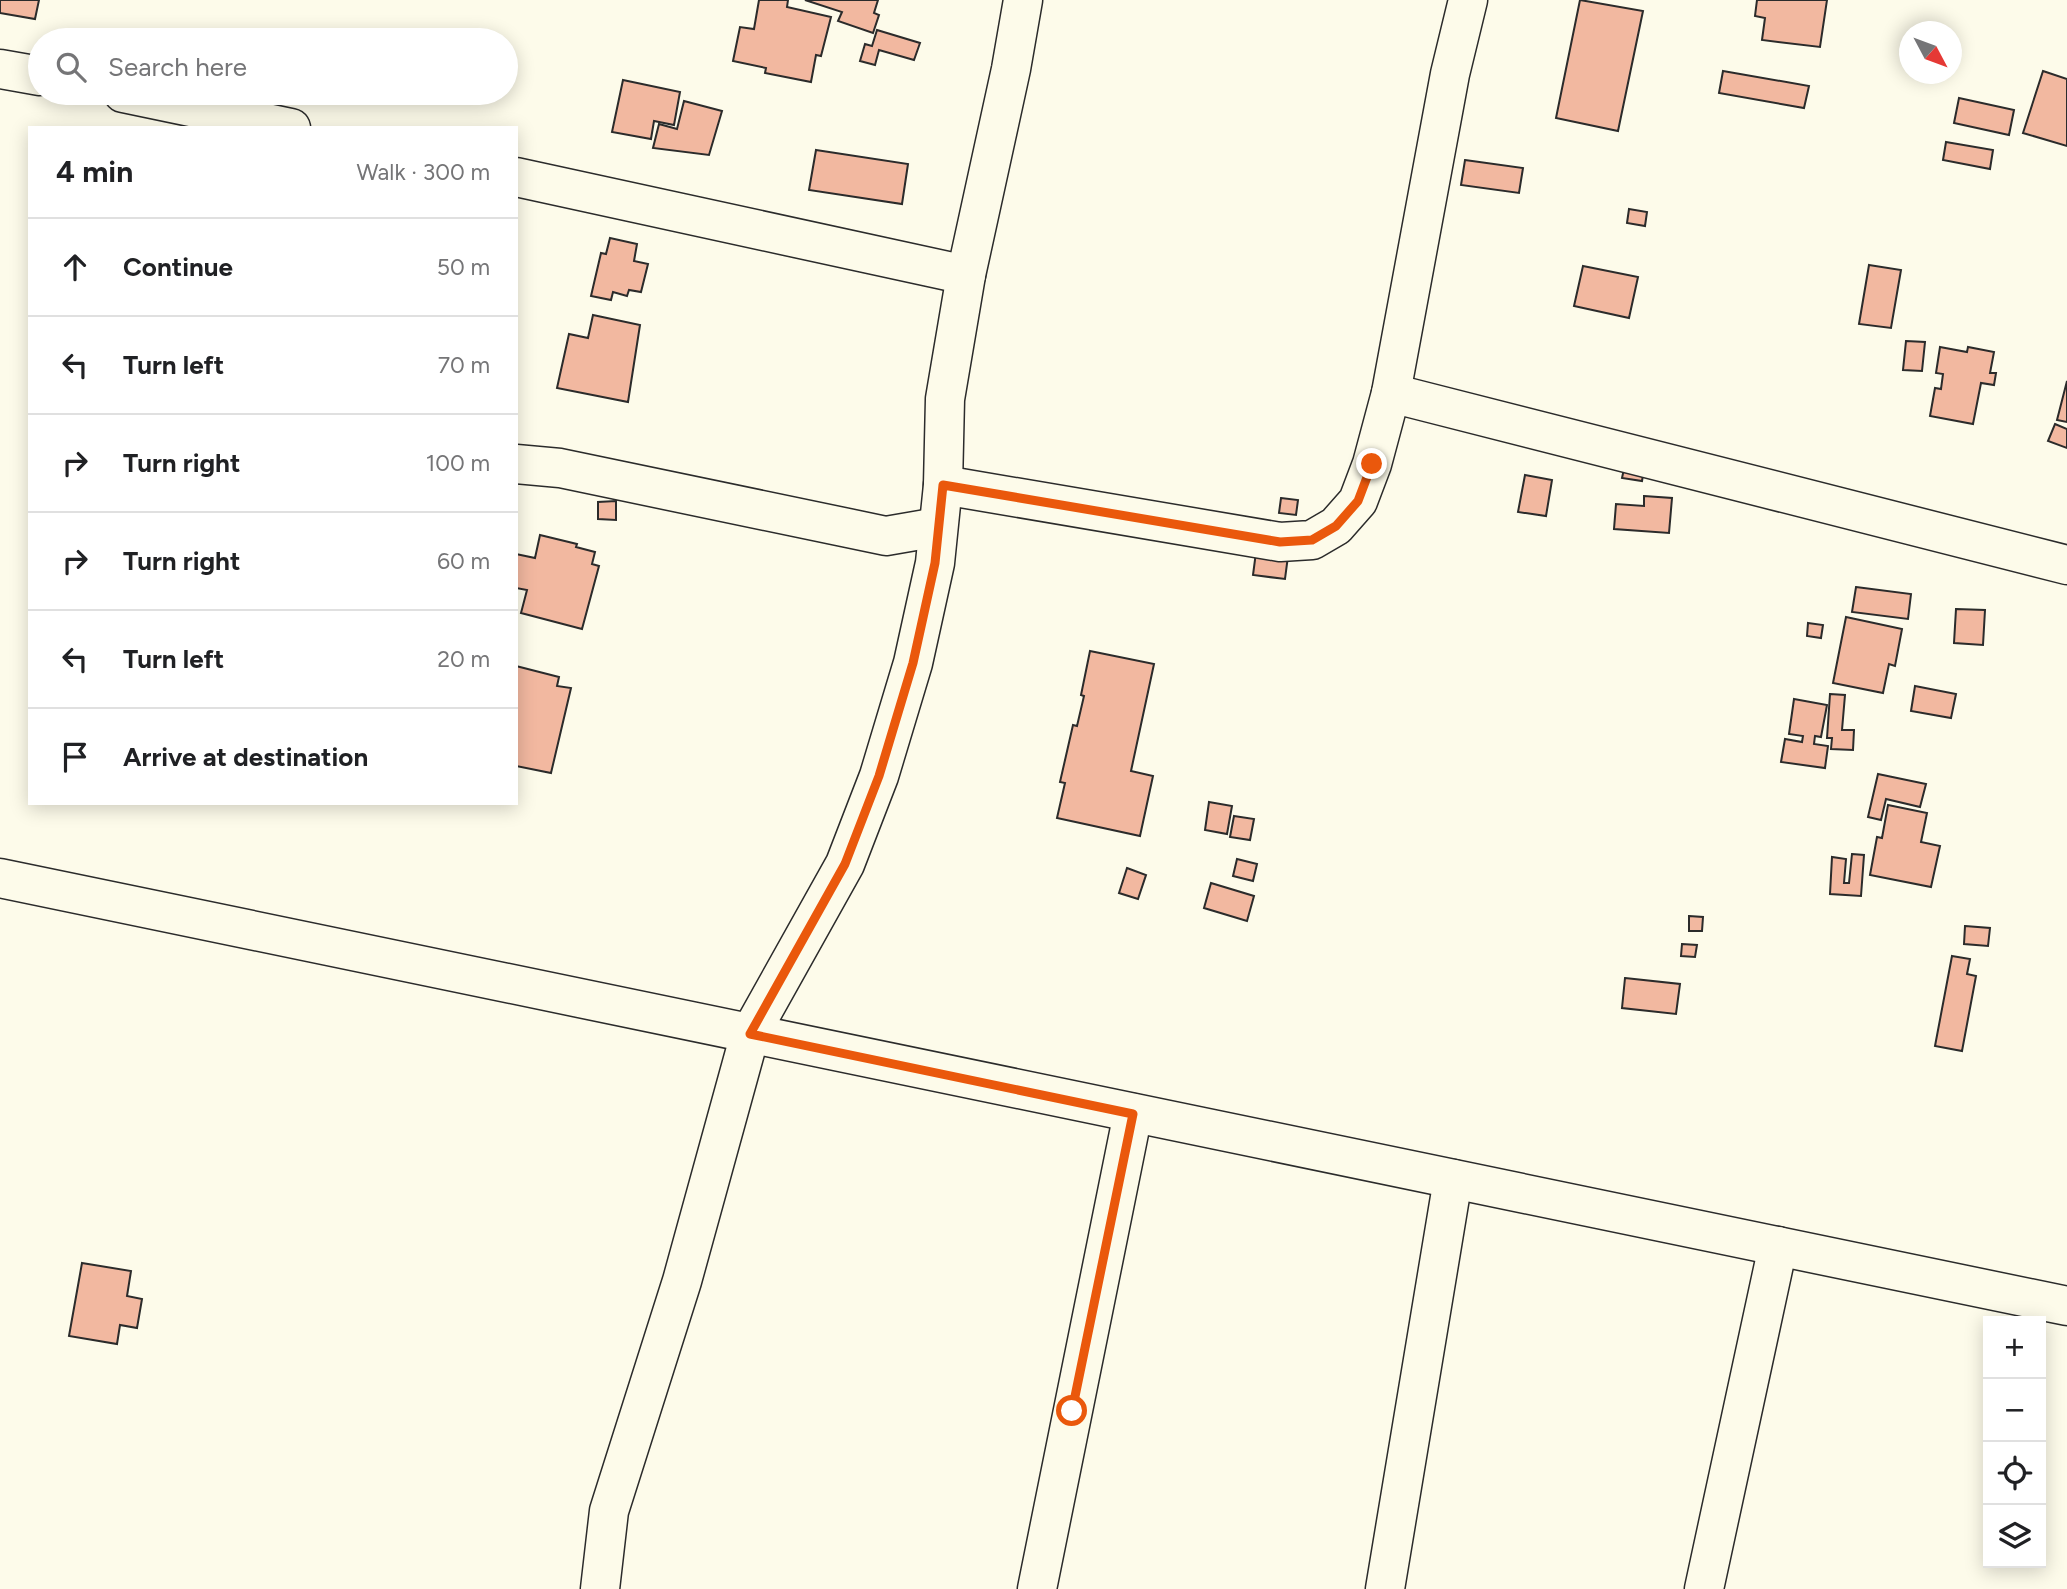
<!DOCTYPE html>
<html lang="en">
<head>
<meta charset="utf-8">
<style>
	:root { --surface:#fff; --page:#f2f2f2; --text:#202124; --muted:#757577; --line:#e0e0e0 }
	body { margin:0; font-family:Figtree,sans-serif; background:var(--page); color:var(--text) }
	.controls { position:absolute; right:21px; bottom:21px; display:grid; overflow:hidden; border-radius:0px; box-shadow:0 4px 18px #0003 }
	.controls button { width:63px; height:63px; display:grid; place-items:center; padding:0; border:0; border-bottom:2px solid var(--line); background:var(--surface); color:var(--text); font:35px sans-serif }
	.compass { position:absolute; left:1899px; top:21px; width:63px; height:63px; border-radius:50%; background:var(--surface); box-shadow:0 4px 18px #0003; rotate:131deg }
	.stop { position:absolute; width:21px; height:21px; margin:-16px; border:5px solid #ea580c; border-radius:50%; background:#fff }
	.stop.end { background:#ea580c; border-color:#fff; box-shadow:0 2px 7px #0008 }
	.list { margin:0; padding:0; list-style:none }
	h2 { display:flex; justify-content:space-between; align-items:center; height:91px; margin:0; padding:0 28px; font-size:30px }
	h2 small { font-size:23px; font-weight:400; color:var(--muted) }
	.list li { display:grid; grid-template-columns:46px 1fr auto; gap:21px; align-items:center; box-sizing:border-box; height:98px; padding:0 28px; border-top:2px solid var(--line) }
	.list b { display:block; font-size:26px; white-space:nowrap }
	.list em { font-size:23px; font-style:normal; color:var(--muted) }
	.icon { flex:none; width:38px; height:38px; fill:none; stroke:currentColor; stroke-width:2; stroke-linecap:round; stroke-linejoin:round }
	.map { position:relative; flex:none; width:2067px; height:1589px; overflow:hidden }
	.search { position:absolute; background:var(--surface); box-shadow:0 4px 18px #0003; left:28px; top:28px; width:490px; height:77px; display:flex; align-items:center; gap:18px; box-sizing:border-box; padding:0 24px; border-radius:38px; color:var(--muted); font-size:26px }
	.panel { position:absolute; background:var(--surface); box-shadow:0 4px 18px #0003; left:28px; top:126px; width:490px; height:679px; border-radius:0px }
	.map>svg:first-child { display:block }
	.building { fill:#f2b8a0; stroke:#2b2b2b; stroke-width:2 }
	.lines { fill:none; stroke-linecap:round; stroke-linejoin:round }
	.minor-casing { stroke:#2b2b2b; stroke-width:41 }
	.minor { stroke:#fdfbea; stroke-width:38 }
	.route { stroke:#ea580c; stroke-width:9 }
</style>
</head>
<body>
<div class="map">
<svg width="2067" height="1589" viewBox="0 0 2067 1589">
	<rect width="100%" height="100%" fill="#fdfbea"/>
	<g class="building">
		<path d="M0,0H39L35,19L0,13Z"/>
		<path d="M759,0H788L787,7L831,17L821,56L816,55L811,82L765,73L766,68L733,61L740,27L754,29Z"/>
		<path d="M805,0H878L874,13L879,15L873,33L838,21L842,12Z"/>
		<path d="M1580,0L1643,11L1618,131L1556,118Z"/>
		<path d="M1757,0H1827L1820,47L1762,40L1765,18L1755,16Z"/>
		<path d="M877,30L920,43L914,60L879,50L875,65L860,61L865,44L872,46Z"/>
		<path d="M1723,71L1809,86L1804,108L1719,93Z"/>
		<path d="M2043,71L2067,79V146L2023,133Z"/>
		<path d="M623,80L680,92L674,125L654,121L651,139L612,132Z"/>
		<path d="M1959,98L2014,110L2009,135L1954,123Z"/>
		<path d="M684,101L722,111L709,155L653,148L659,124L677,129Z"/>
		<path d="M1946,142L1993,150L1990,169L1943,160Z"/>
		<path d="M816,150L908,164L902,204L809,190Z"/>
		<path d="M1465,160L1523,168L1519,193L1461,185Z"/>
		<path d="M1629,209L1647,212L1645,226L1627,223Z"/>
		<path d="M610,238L637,244L634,261L648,264L641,292L629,290L627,296L613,292L611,300L591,296L601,253L606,254Z"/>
		<path d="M1869,265L1901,270L1891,328L1859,324Z"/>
		<path d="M1583,266L1638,277L1629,318L1574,306Z"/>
		<path d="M593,315L640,325L628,402L557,388L569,334L588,338Z"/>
		<path d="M1906,341L1925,342L1922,371L1903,370Z"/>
		<path d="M1940,347L1967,352L1968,347L1994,352L1990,373H1996L1994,385L1981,383L1973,424L1930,416L1935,388L1941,389L1943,374L1936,373Z"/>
		<path d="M2067,381V422L2057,420Z"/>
		<path d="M2055,424L2067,429V448L2048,441Z"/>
		<path d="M1626,460L1645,463L1642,481L1622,478Z"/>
		<path d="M1525,475L1552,480L1546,516L1518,512Z"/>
		<path d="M1644,496L1672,498L1669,533L1614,529L1616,504L1644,506Z"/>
		<path d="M1281,498L1298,500L1296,515L1279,513Z"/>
		<path d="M616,501V520L598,519V502Z"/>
		<path d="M540,535L577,544L576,547L595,552L592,564L599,566L582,629L521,613L527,590L516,588V554L535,558Z"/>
		<path d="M1256,552L1288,556L1285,579L1253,575Z"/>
		<path d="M1856,587L1911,594L1908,619L1852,612Z"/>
		<path d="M1956,609L1985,610L1983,645L1954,643Z"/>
		<path d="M1846,617L1902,629L1895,666L1889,664L1883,693L1833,683Z"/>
		<path d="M1808,623L1823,625L1821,638L1807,636Z"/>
		<path d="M1090,651L1154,664L1131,771L1153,776L1140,836L1057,818L1065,783L1060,782L1073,725L1077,726L1084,696L1081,695Z"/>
		<path d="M516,666L559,677L557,686L571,688L551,773L516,766Z"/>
		<path d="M1915,686L1956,694L1951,718L1911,711Z"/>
		<path d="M1830,694L1845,695L1842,730H1854L1853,750L1831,749L1832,738H1827Z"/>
		<path d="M1794,699L1827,705L1821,737L1815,736L1814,744L1828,746L1825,768L1781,762L1785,739L1802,742L1803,736L1789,734Z"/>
		<path d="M1878,774L1926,784L1920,807L1886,799L1881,820L1868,817Z"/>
		<path d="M1209,802L1232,806L1227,834L1205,830Z"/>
		<path d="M1888,805L1927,813L1921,842L1940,846L1931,887L1870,875L1877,837L1882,838Z"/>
		<path d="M1234,816L1254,819L1250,840L1230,837Z"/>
		<path d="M1852,854L1864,855L1861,896L1830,894L1832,857L1846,859L1844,883H1849Z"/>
		<path d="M1237,859L1257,864L1253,881L1233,876Z"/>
		<path d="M1127,868L1146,875L1138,899L1119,893Z"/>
		<path d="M1211,883L1254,896L1247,921L1204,908Z"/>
		<path d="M1689,916L1703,917L1702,931H1689Z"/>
		<path d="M1965,926L1990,928L1988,946L1964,944Z"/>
		<path d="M1682,944L1697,945L1695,957L1681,956Z"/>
		<path d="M1952,956L1970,959L1967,974L1976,976L1962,1051L1935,1046Z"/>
		<path d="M1625,978L1680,984L1676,1014L1622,1008Z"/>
		<path d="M82,1263L131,1271L127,1296L142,1299L137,1328L120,1325L117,1344L69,1336Z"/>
	</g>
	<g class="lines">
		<g class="minor-casing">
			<g id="minor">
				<path d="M0,69L40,76"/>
				<path d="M123,93L291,128"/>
				<path d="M516,177L966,275"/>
				<path d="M1391,393L2067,565"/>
				<path d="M516,464L560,468L886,536L938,527"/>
				<path d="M943,485L1280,542L1312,540L1336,526L1358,501L1372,464L1391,393L1450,74L1468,0"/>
				<path d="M0,878L2067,1306"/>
				<path d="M600,1589L609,1511L682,1281L750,1034L845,864L879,776L913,663L935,563L943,485L945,399L966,275L1011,69L1023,0"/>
				<path d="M1037,1589L1133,1113"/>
				<path d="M1385,1589L1453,1179"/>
				<path d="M1704,1589L1778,1246"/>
			</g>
		</g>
		<use href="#minor" class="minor"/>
	</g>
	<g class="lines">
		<path class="route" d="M1072,1411L1133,1114L750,1034L845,864L879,776L913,663L935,563L943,485L1280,542L1312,540L1336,526L1358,501L1372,464"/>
	</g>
</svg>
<div class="controls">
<button>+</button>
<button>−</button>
<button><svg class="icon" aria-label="locate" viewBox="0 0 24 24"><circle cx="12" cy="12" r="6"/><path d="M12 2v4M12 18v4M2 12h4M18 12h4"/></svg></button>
<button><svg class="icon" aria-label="layers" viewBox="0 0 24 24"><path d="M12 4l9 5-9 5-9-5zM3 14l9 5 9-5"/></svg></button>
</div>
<svg class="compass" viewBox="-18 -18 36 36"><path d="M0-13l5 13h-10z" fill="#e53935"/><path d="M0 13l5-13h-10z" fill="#757577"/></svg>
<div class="stop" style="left:1072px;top:1411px"></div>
<div class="stop end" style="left:1372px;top:464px"></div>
<div class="search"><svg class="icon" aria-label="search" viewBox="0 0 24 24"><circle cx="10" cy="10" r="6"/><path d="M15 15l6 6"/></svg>Search here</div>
<section class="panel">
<h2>4 min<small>Walk · 300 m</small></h2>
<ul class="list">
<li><svg class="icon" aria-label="ahead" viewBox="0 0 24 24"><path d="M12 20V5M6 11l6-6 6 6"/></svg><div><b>Continue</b></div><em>50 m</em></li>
<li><svg class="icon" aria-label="left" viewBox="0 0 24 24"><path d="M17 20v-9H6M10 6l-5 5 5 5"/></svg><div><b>Turn left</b></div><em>70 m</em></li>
<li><svg class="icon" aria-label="right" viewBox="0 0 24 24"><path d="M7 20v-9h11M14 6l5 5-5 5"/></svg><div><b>Turn right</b></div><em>100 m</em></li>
<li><svg class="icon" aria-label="right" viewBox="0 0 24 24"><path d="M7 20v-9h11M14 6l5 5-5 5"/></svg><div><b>Turn right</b></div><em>60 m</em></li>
<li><svg class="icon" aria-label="left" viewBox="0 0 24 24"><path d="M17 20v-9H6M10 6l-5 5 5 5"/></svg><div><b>Turn left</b></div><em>20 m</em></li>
<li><svg class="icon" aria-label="arrive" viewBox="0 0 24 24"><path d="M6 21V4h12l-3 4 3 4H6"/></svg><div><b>Arrive at destination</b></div></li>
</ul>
</section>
</div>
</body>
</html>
